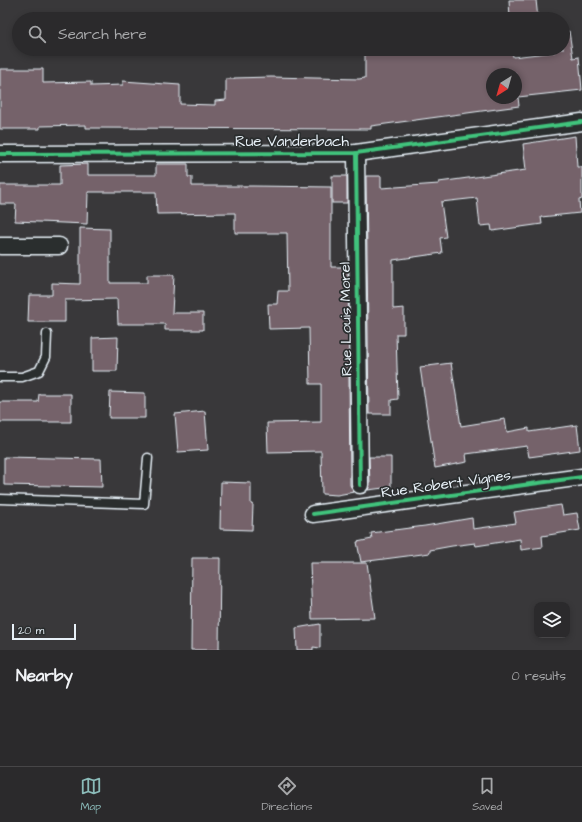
<!DOCTYPE html>
<html lang="en">
<head>
<meta charset="utf-8">
<style>
	:root { --surface:#2b2a2c; --page:#333234; --text:#f1f3f6; --muted:#a6a7a9; --line:#474648; --accent:#8bbbb9 }
	body { margin:0; font-family:"Architects Daughter",sans-serif; background:var(--page); color:var(--text) }
	.controls { position:absolute; right:12px; bottom:12px; display:grid; overflow:hidden; border-radius:8px; box-shadow:0 2px 6px #0003 }
	.controls button { width:36px; height:36px; display:grid; place-items:center; padding:0; border:0; border-bottom:1px solid var(--line); background:var(--surface); color:var(--text); font:20px sans-serif }
	.compass { position:absolute; left:486px; top:68px; width:36px; height:36px; border-radius:50%; background:var(--surface); box-shadow:0 2px 6px #0003; rotate:217deg }
	.scale { position:absolute; left:12px; bottom:10px; width:64px; box-sizing:border-box; padding-left:4px; border:2px solid #e8f1f8; border-top:0; font-size:11px; line-height:14px; white-space:nowrap; color:#e8f1f8; -webkit-text-stroke:3px #2a2d2e; paint-order:stroke }
	.list { margin:0; padding:0; list-style:none }
	h2 { display:flex; justify-content:space-between; align-items:center; height:52px; margin:0; padding:0 16px; font-size:17px }
	h2 small { font-size:13px; font-weight:400; color:var(--muted) }
	.icon { flex:none; width:22px; height:22px; fill:none; stroke:currentColor; stroke-width:2; stroke-linecap:round; stroke-linejoin:round }
	.map { position:relative; flex:none; width:582px; height:650px; overflow:hidden }
	.search { position:absolute; background:var(--surface); box-shadow:0 2px 6px #0003; left:12px; right:12px; top:12px; height:44px; display:flex; align-items:center; gap:10px; box-sizing:border-box; padding:0 14px; border-radius:22px; color:var(--muted); font-size:15px }
	.sheet { height:116px; background:var(--surface) }
	nav { display:flex; justify-content:space-around; align-items:center; box-sizing:border-box; height:56px; border-top:1px solid var(--line); background:var(--surface); font-size:11px; color:var(--muted) }
	nav a { display:grid; justify-items:center; gap:2px }
	nav .on { color:var(--accent) }
	.map>svg:first-child { display:block }
	.building { fill:#74626a; stroke:#e8f1f8; fill-rule:evenodd }
	.lines { fill:none; stroke-linecap:round; stroke-linejoin:round }
	.service-casing { stroke:#e8f1f8; stroke-width:11 }
	.minor-casing { stroke:#e8f1f8; stroke-width:19 }
	.service { stroke:#2a2d2e; stroke-width:8 }
	.minor { stroke:#2a2d2e; stroke-width:16 }
	.cycleway-casing { stroke:#2a2d2e; stroke-width:6 }
	.cycleway { stroke:#40c37c; stroke-width:4 }
	.labels { text-anchor:middle; dominant-baseline:central; stroke-width:3.5; stroke-linejoin:round; paint-order:stroke }
	.street-label { font-size:15px; fill:#e8f1f8; stroke:#2a2d2e }
</style>
</head>
<body>
<div class="map">
<svg width="582" height="650" viewBox="0 0 582 650">
	<rect width="100%" height="100%" fill="#39383a"/>
	<filter id="ink" filterUnits="userSpaceOnUse"><feTurbulence type="fractalNoise" baseFrequency=".025" numOctaves="2"/><feDisplacementMap in="SourceGraphic" scale="8" xChannelSelector="R" yChannelSelector="G"/><feConvolveMatrix kernelMatrix="1 2 1 2 8 2 1 2 1" color-interpolation-filters="sRGB"/></filter>
	<g filter="url(#ink)">
		<g class="building">
			<path d="M509,0H536L538,19H510Z"/>
			<path d="M569,31L573,58L579,57L582,90L518,97L519,106L371,126V129L86,128V125L40,126V129H0V69H43V83L91,82V86L123,85V81L180,85V104L215,105V101L226,100V79H234V78L271,77L359,79L365,78V49H512L513,57L555,52V49H563V32ZM492,74H516V98H492Z"/>
			<path d="M575,136L577,167H582V199L579,200L580,213L541,217L542,224L492,231L491,225L480,226L477,198L441,202L446,237L440,238L442,253L393,260V309L404,308V334H396L398,399L391,400V414H369L366,176H381V188L439,184V182L526,170L523,144Z"/>
			<path d="M88,164V175H156V164H188V177H192V186H253L331,187V267H348L350,485L354,492L337,495L322,494L321,451L268,452L267,423L321,422V384H310L309,328L269,329L268,304H277L278,291H288L287,233H235V213L157,214L156,192H88L87,224L15,221L16,204H0V185H60V165Z"/>
			<rect x="332" y="176" width="15" height="27"/>
			<path d="M80,228L110,229V283H147V275H174L172,313H203V330H165V324H118L117,299L65,300V322H28L29,295H52V283L80,284Z"/>
			<path d="M118,337L117,371H92V338Z"/>
			<path d="M451,363L461,426L505,419L507,432L529,428V432L577,425L580,450L529,457L527,446L466,454L467,462L435,468L420,367Z"/>
			<path d="M110,392L145,393V418H109Z"/>
			<path d="M39,394H71V422H0V402H38Z"/>
			<path d="M205,411L208,450L178,452L175,414Z"/>
			<path d="M4,457L101,459L102,487L4,485Z"/>
			<path d="M369,457H391V487L368,490L370,485Z"/>
			<path d="M221,482L251,483V504L253,505L252,530L220,529Z"/>
			<path d="M561,505L563,515L577,513L580,530L542,536L543,547L521,550L520,539L476,546L475,543L452,546L430,550V553L361,562L357,542L372,539L371,533L425,526L472,518L473,529L516,523L514,512Z"/>
			<path d="M192,558H220L219,650H191Z"/>
			<path d="M310,563H367L375,618L312,619Z"/>
			<path d="M320,624V648L313,647V650H297L296,628Z"/>
		</g>
		<g class="lines">
			<g class="service-casing">
				<g id="service">
					<path d="M0,377H22L39,371L46,357L47,334"/>
					<path d="M0,499L144,504L148,458"/>
				</g>
			</g>
			<g class="minor-casing">
				<g id="minor">
					<path d="M356,153L360,485"/>
					<path d="M0,154L356,153L582,122"/>
					<path d="M0,246H59"/>
					<path d="M313,514L582,477"/>
				</g>
			</g>
			<use href="#service" class="service"/>
			<use href="#minor" class="minor"/>
			<g class="cycleway-casing">
				<g id="cycleway">
					<path d="M356,153L360,485"/>
					<path d="M0,154L356,153L582,122"/>
					<path d="M313,514L582,477"/>
				</g>
			</g>
			<use href="#cycleway" class="cycleway"/>
		</g>
	</g>
	<g class="labels">
		<g class="street-label">
			<text x="292" y="141">Rue Vanderbach</text>
			<text transform="translate(346 319) rotate(-91)">Rue Louis Morel</text>
			<text transform="translate(446 484) rotate(-8)">Rue Robert Vignes</text>
		</g>
	</g>
</svg>
<div class="controls">
<button><svg class="icon" aria-label="layers" viewBox="0 0 24 24"><path d="M12 4l9 5-9 5-9-5zM3 14l9 5 9-5"/></svg></button>
</div>
<svg class="compass" viewBox="-18 -18 36 36"><path d="M0-13l5 13h-10z" fill="#e53935"/><path d="M0 13l5-13h-10z" fill="#a6a7a9"/></svg>
<div class="scale">20 m</div>
<div class="search"><svg class="icon" aria-label="search" viewBox="0 0 24 24"><circle cx="10" cy="10" r="6"/><path d="M15 15l6 6"/></svg>Search here</div>
</div>
<section class="sheet">
<h2>Nearby<small>0 results</small></h2>
<ul class="list">
</ul>
</section>
<nav>
<a class="on"><svg class="icon" aria-label="map" viewBox="0 0 24 24"><path d="M3 6l6-2 6 2 6-2v14l-6 2-6-2-6 2zM9 4v14M15 6v14"/></svg>Map</a>
<a><svg class="icon" aria-label="directions" viewBox="0 0 24 24"><path d="M12 3l9 9-9 9-9-9zM9 14v-3h6M13 9l2 2-2 2"/></svg>Directions</a>
<a><svg class="icon" aria-label="saved" viewBox="0 0 24 24"><path d="M7 4h10v16l-5-4-5 4z"/></svg>Saved</a>
</nav>
</body>
</html>
